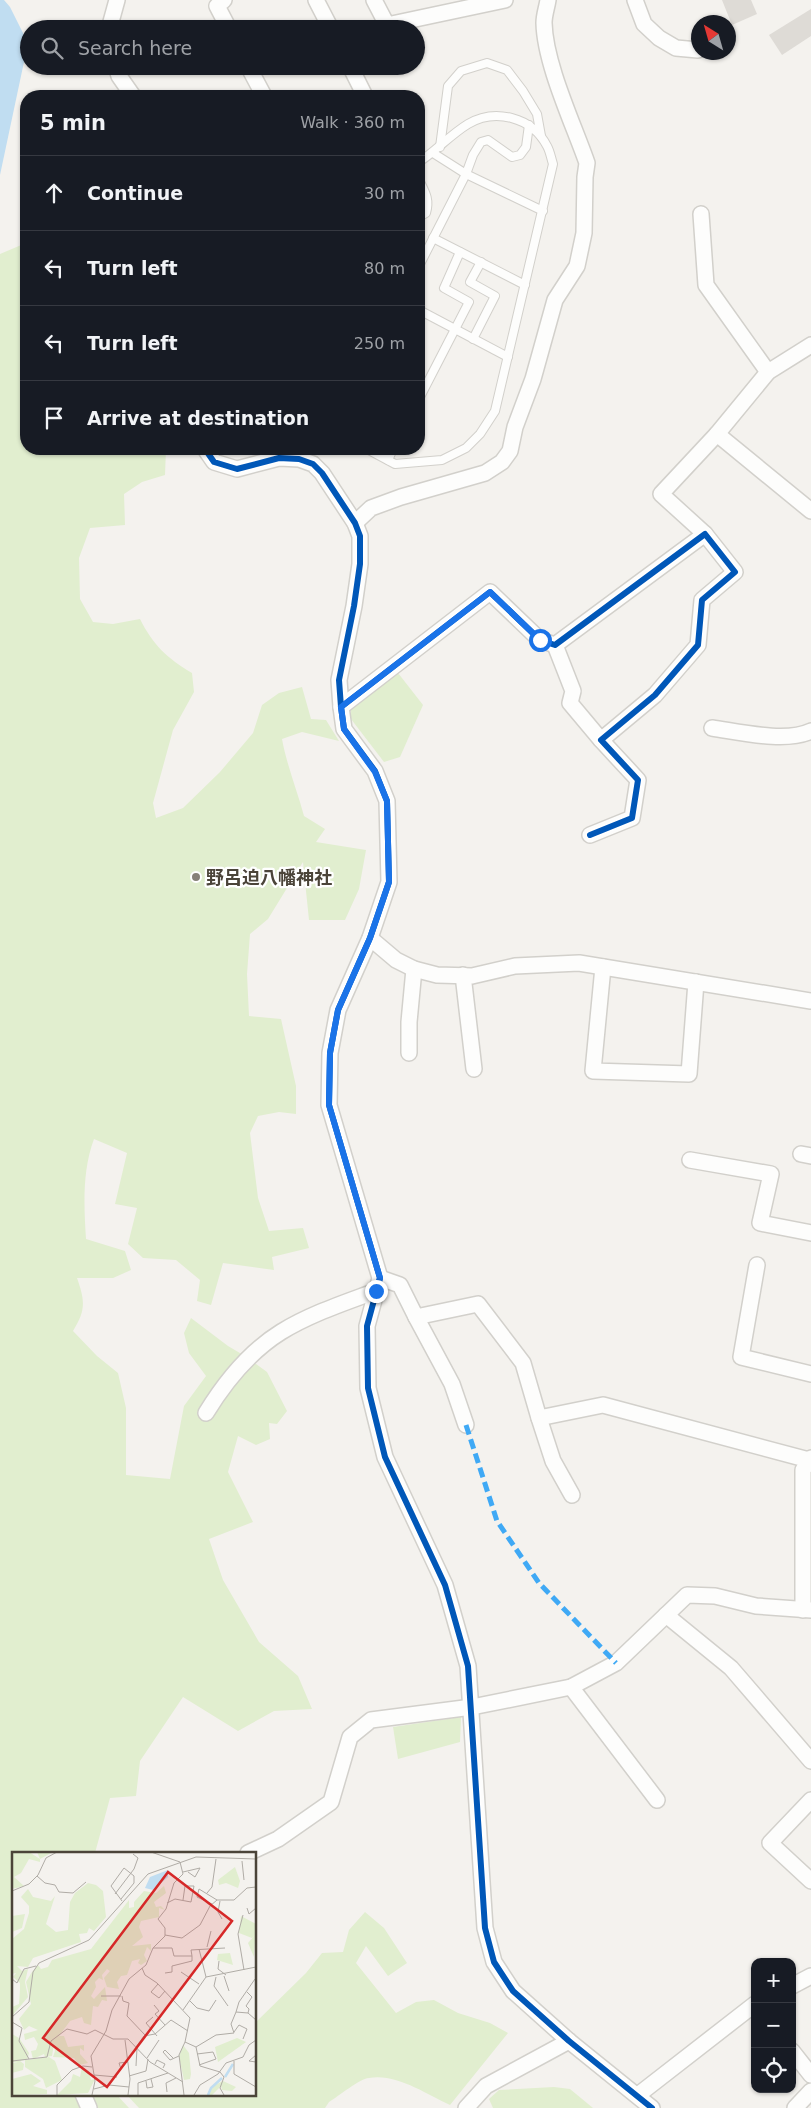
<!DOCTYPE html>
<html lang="en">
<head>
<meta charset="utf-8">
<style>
	:root { --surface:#171b24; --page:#242831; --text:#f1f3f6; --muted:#9ea1a6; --line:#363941 }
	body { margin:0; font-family:"DejaVu Sans","Noto Sans JP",sans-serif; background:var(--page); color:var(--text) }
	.controls { position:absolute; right:15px; bottom:15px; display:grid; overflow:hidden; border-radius:10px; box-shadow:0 1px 4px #0004 }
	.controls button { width:45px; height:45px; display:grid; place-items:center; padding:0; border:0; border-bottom:1px solid var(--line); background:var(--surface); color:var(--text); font:25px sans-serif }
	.compass { position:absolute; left:691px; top:15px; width:45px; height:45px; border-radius:50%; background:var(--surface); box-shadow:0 1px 4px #0004; rotate:323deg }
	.stop { position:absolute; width:15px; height:15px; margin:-11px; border:4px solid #1a73e8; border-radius:50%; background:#fff }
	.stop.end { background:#1a73e8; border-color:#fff; box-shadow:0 1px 5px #0008 }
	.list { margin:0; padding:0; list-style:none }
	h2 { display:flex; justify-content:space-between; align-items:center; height:65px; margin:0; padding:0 20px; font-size:21px }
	h2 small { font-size:16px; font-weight:400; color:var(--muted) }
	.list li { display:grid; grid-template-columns:32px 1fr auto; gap:15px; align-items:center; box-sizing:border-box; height:75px; padding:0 20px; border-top:1px solid var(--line) }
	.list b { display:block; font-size:19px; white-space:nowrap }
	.list em { font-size:16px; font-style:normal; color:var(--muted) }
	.icon { flex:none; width:28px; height:28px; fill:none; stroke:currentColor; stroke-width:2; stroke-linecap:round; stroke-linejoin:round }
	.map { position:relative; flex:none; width:811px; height:2108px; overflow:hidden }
	.search { position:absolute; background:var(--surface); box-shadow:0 1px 4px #0004; left:20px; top:20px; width:405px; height:55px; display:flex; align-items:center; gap:12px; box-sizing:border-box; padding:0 18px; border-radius:28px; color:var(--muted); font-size:19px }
	.panel { position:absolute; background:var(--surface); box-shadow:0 1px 4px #0004; left:20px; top:90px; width:405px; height:365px; border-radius:20px }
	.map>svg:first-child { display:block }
	.green { fill:#e1eecf }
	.water { fill:#c0ddf1 }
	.building { fill:#dedbd6 }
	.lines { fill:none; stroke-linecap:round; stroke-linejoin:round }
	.service-casing { stroke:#d2d0cb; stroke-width:10 }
	.minor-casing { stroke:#d2d0cb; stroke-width:18 }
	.service { stroke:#fdfdfc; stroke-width:8 }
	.minor { stroke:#fdfdfc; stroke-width:15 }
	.quiet { stroke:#3fa9f5; stroke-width:5; stroke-dasharray:10 5; stroke-linecap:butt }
	.cycleway-casing { stroke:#fff; stroke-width:9 }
	.cycleway { stroke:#0057b8; stroke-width:6 }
	.route { stroke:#1a73e8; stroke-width:6 }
	.poi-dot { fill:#868178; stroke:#fff; stroke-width:2 }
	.labels { text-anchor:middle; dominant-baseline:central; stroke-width:4.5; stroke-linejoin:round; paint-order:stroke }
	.poi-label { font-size:18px; font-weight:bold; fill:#4b4439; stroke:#fff; text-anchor:start }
	.inset-river { fill:none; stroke:#c0ddf1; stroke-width:2.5 }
	.inset-road { fill:none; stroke:#b0aca6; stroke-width:1 }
	.view { fill:#d62828; fill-opacity:0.15; stroke:#d62828; stroke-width:2.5 }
	.inset-edge { fill:none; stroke:#4b4439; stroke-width:2.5 }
</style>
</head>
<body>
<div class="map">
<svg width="811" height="2108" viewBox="0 0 811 2108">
	<rect width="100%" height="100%" fill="#f4f2ee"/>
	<g class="green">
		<path d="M26,243V449H166L165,475L142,482L124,494L125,525L90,528L79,558L80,599L93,622L113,624L140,619C153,645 167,658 192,673L194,692L173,730L153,803L156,818L183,808L220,772L253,733L262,705L279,693L302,687L311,719L326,720L339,741L302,732L282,739C287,766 297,790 304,816L325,829L316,842L366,850L359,889L345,920H309L303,862L268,919L250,934L247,974L249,1016L281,1019L296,1086V1114L279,1112L258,1116L250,1133L258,1198L269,1231L303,1228L309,1248L272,1257L274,1270L223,1263L211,1305L197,1301L200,1280L176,1260L143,1258L128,1244L137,1208L115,1204L127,1153L94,1139C82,1171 84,1207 86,1239L125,1251L131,1270L113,1278H77C85,1301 86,1310 73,1331L97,1356L118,1373L126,1408V1475L170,1479L184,1406L206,1376L189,1353L184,1333L191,1318L228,1346L245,1356L267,1372L287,1411L277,1424L269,1423L270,1439L256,1445L238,1436L228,1472L253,1522L209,1539L223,1580L259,1642L298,1676L312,1709L274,1711L238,1731L183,1697L140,1761L136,1796L110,1798L95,1853H14V2094H116L129,2108H0V254Z"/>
		<path d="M398,673L423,705L400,757L384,762L351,719V710Z"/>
		<path d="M461,1717L460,1742L398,1759L393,1727Z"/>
		<path d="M365,1912L384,1928L407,1963L388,1976L366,1946L356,1963L396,2013L416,2002L434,2000L458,2013L490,2023L508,2033L450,2105C426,2094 396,2073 369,2078C359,2079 339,2096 329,2102L325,2108H139L126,2094H255V2023L306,1973L322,1953L343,1952L349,1930Z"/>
		<path d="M554,2087L570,2089L593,2108H493L489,2099L499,2090Z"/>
	</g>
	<path class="water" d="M0,0H4L10,7L28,43L0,175Z"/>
	<g class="building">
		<path d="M722,0H751L757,14L732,25Z"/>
		<path d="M811,9V36L782,55L769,35Z"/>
	</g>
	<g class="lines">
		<g class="service-casing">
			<g id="service">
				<path d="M440,147L448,86L461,71L487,63L507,70L523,91L537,114L541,136"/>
				<path d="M433,153L466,174L543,211"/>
				<path d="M419,180C425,192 430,199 426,213L419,217"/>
				<path d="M433,238L525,285"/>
				<path d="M419,266L466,174L473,155L481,142L488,140L512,157L520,155L526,147L529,125"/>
				<path d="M419,310L508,357"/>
				<path d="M473,339L495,296L470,282L481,262"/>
				<path d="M419,399L469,302L444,288L460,252"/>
				<path d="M367,449L395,464L442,460L466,448L480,434L495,411L553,164C551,158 550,151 547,146C532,117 495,108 468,124C450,135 436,151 419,162"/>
				<path d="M388,460L393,449"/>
			</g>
		</g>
		<g class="minor-casing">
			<g id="minor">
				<path d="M224,0L217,6L229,29"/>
				<path d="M316,0L331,29"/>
				<path d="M374,0L387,25L505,0"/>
				<path d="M635,0L644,24L659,38L676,48L698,50"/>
				<path d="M109,29L117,0"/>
				<path d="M116,66L119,76L133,96"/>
				<path d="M248,66L264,96"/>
				<path d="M350,66L365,96"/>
				<path d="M701,214L706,285L768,372"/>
				<path d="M717,434L811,511"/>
				<path d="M205,449L214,462L237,469L279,458L299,459L313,464L322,473L355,523L360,536V564L354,606L339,680L341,707L344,729L375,771L387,801L389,882L370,938L338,1010L330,1053L329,1105L380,1278L367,1326L368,1388L385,1457L445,1585L468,1666L485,1928L494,1962L513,1991L569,2041L652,2108"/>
				<path d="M355,523L371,508L401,497L485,473L502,462L510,451L515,427L533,379L555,300L577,266L584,233L585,177L587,163C573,123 545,64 544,23C544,15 547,7 548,0"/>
				<path d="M705,534L661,494L717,434L768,372L811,345"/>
				<path d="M555,645L573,691L570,703L601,740"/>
				<path d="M341,707L490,592L540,640L555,645L705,534L735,572L702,600L698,645L655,695L601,740L638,780L632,818L590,835"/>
				<path d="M712,728C740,732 786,743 811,731"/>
				<path d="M370,938L396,960L414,969L437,975L472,976L515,966L579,963L811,1001"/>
				<path d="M603,967L593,1071L689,1074L696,982"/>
				<path d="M463,975L474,1069"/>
				<path d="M409,1053V1022L414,969"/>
				<path d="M801,1154L811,1156"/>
				<path d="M690,1160L771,1174L760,1223L811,1233"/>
				<path d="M757,1265L741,1357L811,1374"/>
				<path d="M380,1278L400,1285L416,1317L478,1304L523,1363L539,1418L603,1405L809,1460"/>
				<path d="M416,1317L452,1384L466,1425"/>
				<path d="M206,1413C225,1382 249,1352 281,1332C310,1314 344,1303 376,1291"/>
				<path d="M539,1418L553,1461L572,1495"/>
				<path d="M803,1610V1470L811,1458"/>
				<path d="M666,1615L731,1668L811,1761"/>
				<path d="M571,1687L657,1800"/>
				<path d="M811,1800L770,1843L811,1881"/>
				<path d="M248,1853L278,1839L331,1802L350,1737L371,1720L472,1707L571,1687L616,1663L687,1595L715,1596L756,1606L811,1610"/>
				<path d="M792,1986L811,1976"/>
				<path d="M792,2051L811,2075"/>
				<path d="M83,2094L89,2108"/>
				<path d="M638,2095L755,2004"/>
				<path d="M466,2108L486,2086L569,2041"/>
				<path d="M795,2108L811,2091"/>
			</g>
		</g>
		<use href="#service" class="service"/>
		<use href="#minor" class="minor"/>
		<path class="quiet" d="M466,1425L497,1521L539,1583L616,1663"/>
		<g class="cycleway-casing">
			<g id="cycleway">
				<path d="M205,449L214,462L237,469L279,458L299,459L313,464L322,473L355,523L360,536V564L354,606L339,680L341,707L344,729L375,771L387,801L389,882L370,938L338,1010L330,1053L329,1105L380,1278L367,1326L368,1388L385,1457L445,1585L468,1666L485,1928L494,1962L513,1991L569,2041L652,2108"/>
				<path d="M341,707L490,592L540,640L555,645L705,534L735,572L702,600L698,645L655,695L601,740L638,780L632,818L590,835"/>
			</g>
		</g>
		<use href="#cycleway" class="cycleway"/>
	</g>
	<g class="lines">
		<path class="route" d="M376,1291L380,1278L329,1105L330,1053L338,1010L370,938L389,882L387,801L375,772L344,729L341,707L490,592L540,640"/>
	</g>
	<circle class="poi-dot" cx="196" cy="877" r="5"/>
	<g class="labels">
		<g class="poi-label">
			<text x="206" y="877">野呂迫八幡神社</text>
		</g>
	</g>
	<g transform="translate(12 1852)">
		<rect width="244" height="244" fill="#f4f2ee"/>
		<path d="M0,0H17L28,7L25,0H41L28,7V17V10L17,7L9,21L2,25L12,34L0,37ZM223,15L228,29L226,36L214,31L207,33L206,28ZM76,31L84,33L91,39L94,65L82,79L77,76L75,81L67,82L69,90L21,106L16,115L5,114L10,119L16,117L13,130L16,145L0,164V155L7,152L8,137V131L1,125L4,121L0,122V87L12,77L17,61V54L9,45L16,37L21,45L39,49L43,44L34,72L44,80L56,78L58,50L63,41ZM152,34L154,41L142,50L144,55L149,54L153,58L147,56V65L129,69L127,75L131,85L120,94L139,92V99L135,95L132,103L135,109L129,113L126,111L128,107L120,109L115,123L109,124L105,130L107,137L95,135L92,126L98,119L95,117L90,123L91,128L87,126L83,130L84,135L79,144L82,147L93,135L95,149L90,148L86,155L81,154L79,173L72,171L70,165L58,169L47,184H52L56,195L72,193V199L68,196V202L76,211L67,213L62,206L41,205L43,199L42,192L40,204L33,205L32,202L21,207L19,199L24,198L26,192L22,185L13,188L12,182L26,178L17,174L12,178L7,167L19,152L14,130L20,120L26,113L29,117L36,115L40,108L79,97L117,48V56L122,55V50L132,39L144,41ZM13,62L10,76L0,80V64ZM229,64L244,72L242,105L236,91L243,83L240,86L227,81ZM218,101L221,113L205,108L206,102ZM0,182L7,186L17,201L15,208L37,205L43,209L50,228L34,236L31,227L13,215V208L8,209L12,212L11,218L0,221V211L6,210H0ZM225,186L234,190L206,210L203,195ZM171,193L177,201L179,222L178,227L172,228L167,205ZM70,215L77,219L79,228L83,227L76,241L45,243L59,229L61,222L68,225ZM19,222L29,229L21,234L35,238V242L0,243V227ZM211,229L224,235L220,239L210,238L209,234L200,243H195L199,235Z" fill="#e1eecf"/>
		<path d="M156,18V25L141,38L133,36L138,25Z" fill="#c0ddf1"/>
		<path class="inset-river" d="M213,225L221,212M196,243L199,236L210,226"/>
		<path class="inset-road" d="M230,9L232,28M171,20L188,16L183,25L176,20M25,24L33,31L43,33L47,40L61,41L74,30M0,39L17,32L26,23L34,6L45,0M195,41L200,35L204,7M103,42L122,17L126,6L121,2M109,47L122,31V24L112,16L99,34L110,49M208,49L206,60L210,67M155,51L163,47L179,50L182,34H173L171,48M200,52L185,45L187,37L205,48M235,56L237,62L244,56M231,63L226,82L232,118M153,83L170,86L188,73L198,54L205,48H222L235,36L244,35M195,95L199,79M141,96H160L162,104H180V109L160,114V120L153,121M187,97L194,125M180,104L179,98L213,96M207,109L206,117L214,123M130,116L133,123L145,131L178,166L173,190L167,203L172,243M169,120L187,132M212,124L217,139M204,125L202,134L216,154M0,127L5,131L12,117L24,114M243,127L227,150L224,160L236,161L244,168M146,132L139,140L147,146L153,139M235,140L240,145L234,154L237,157L236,161M89,144H109M110,144L111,149L117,151L115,164L133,183M178,149L185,156L197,159L204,148M142,153L147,159L143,162L153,173M171,158L194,125L244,115M0,165L17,150L21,120L27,111L77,88L136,22L184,5L244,7M141,165L134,171L145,184M0,170L10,176L7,189L17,207M222,180L227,173L235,177L231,187M113,188L118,227L116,243M173,190L184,195L188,214L208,220L212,225L208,236L212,243M124,195L132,184L143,182L159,168L176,179M184,195L204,183L222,181L219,172L224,160M185,202L201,200L204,207L187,213M244,203L237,209L244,210M135,206L147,188M161,206L153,198L151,200L158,208L167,204M0,209L35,205L39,189L55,177L75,182L83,178L101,187H116L138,210L171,230M222,209V222L244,235M143,212L145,208L153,212L151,216M124,214L125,196M109,217L107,211L116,210M82,223L105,225M117,224L134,219L136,207M134,229L135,236L141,235L139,227M82,237L97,233L117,235M155,240L154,231L164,226M45,243V233L60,218L71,214L80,215M80,243L83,229L79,204L94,179L100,158L117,127L134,113L141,96L153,84V76L146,67L154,57L162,31L171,22L168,10L139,0M126,243V231L156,221M182,243L188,233L206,222L214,211L231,205L237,193L244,188"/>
		<path class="view" d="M156,20L220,69L95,235L31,186Z"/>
		<rect width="244" height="244" class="inset-edge"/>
	</g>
</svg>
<div class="controls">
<button>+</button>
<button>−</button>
<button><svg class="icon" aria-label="locate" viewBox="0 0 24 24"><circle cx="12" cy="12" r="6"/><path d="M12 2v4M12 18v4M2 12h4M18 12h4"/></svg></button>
</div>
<svg class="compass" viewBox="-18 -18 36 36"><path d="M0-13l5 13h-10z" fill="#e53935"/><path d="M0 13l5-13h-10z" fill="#9ea1a6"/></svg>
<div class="stop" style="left:540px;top:640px"></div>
<div class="stop end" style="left:376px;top:1291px"></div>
<div class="search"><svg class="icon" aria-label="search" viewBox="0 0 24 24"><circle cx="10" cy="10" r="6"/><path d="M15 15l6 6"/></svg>Search here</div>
<section class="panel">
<h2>5 min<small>Walk · 360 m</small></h2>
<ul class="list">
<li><svg class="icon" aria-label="ahead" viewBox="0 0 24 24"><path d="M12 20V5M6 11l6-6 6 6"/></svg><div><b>Continue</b></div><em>30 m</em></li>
<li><svg class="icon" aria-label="left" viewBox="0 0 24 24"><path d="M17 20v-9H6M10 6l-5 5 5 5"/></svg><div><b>Turn left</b></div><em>80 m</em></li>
<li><svg class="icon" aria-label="left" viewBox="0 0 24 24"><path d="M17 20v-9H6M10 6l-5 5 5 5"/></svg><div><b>Turn left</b></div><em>250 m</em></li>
<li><svg class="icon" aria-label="arrive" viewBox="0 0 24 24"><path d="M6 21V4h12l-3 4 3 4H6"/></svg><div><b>Arrive at destination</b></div></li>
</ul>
</section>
</div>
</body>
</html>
